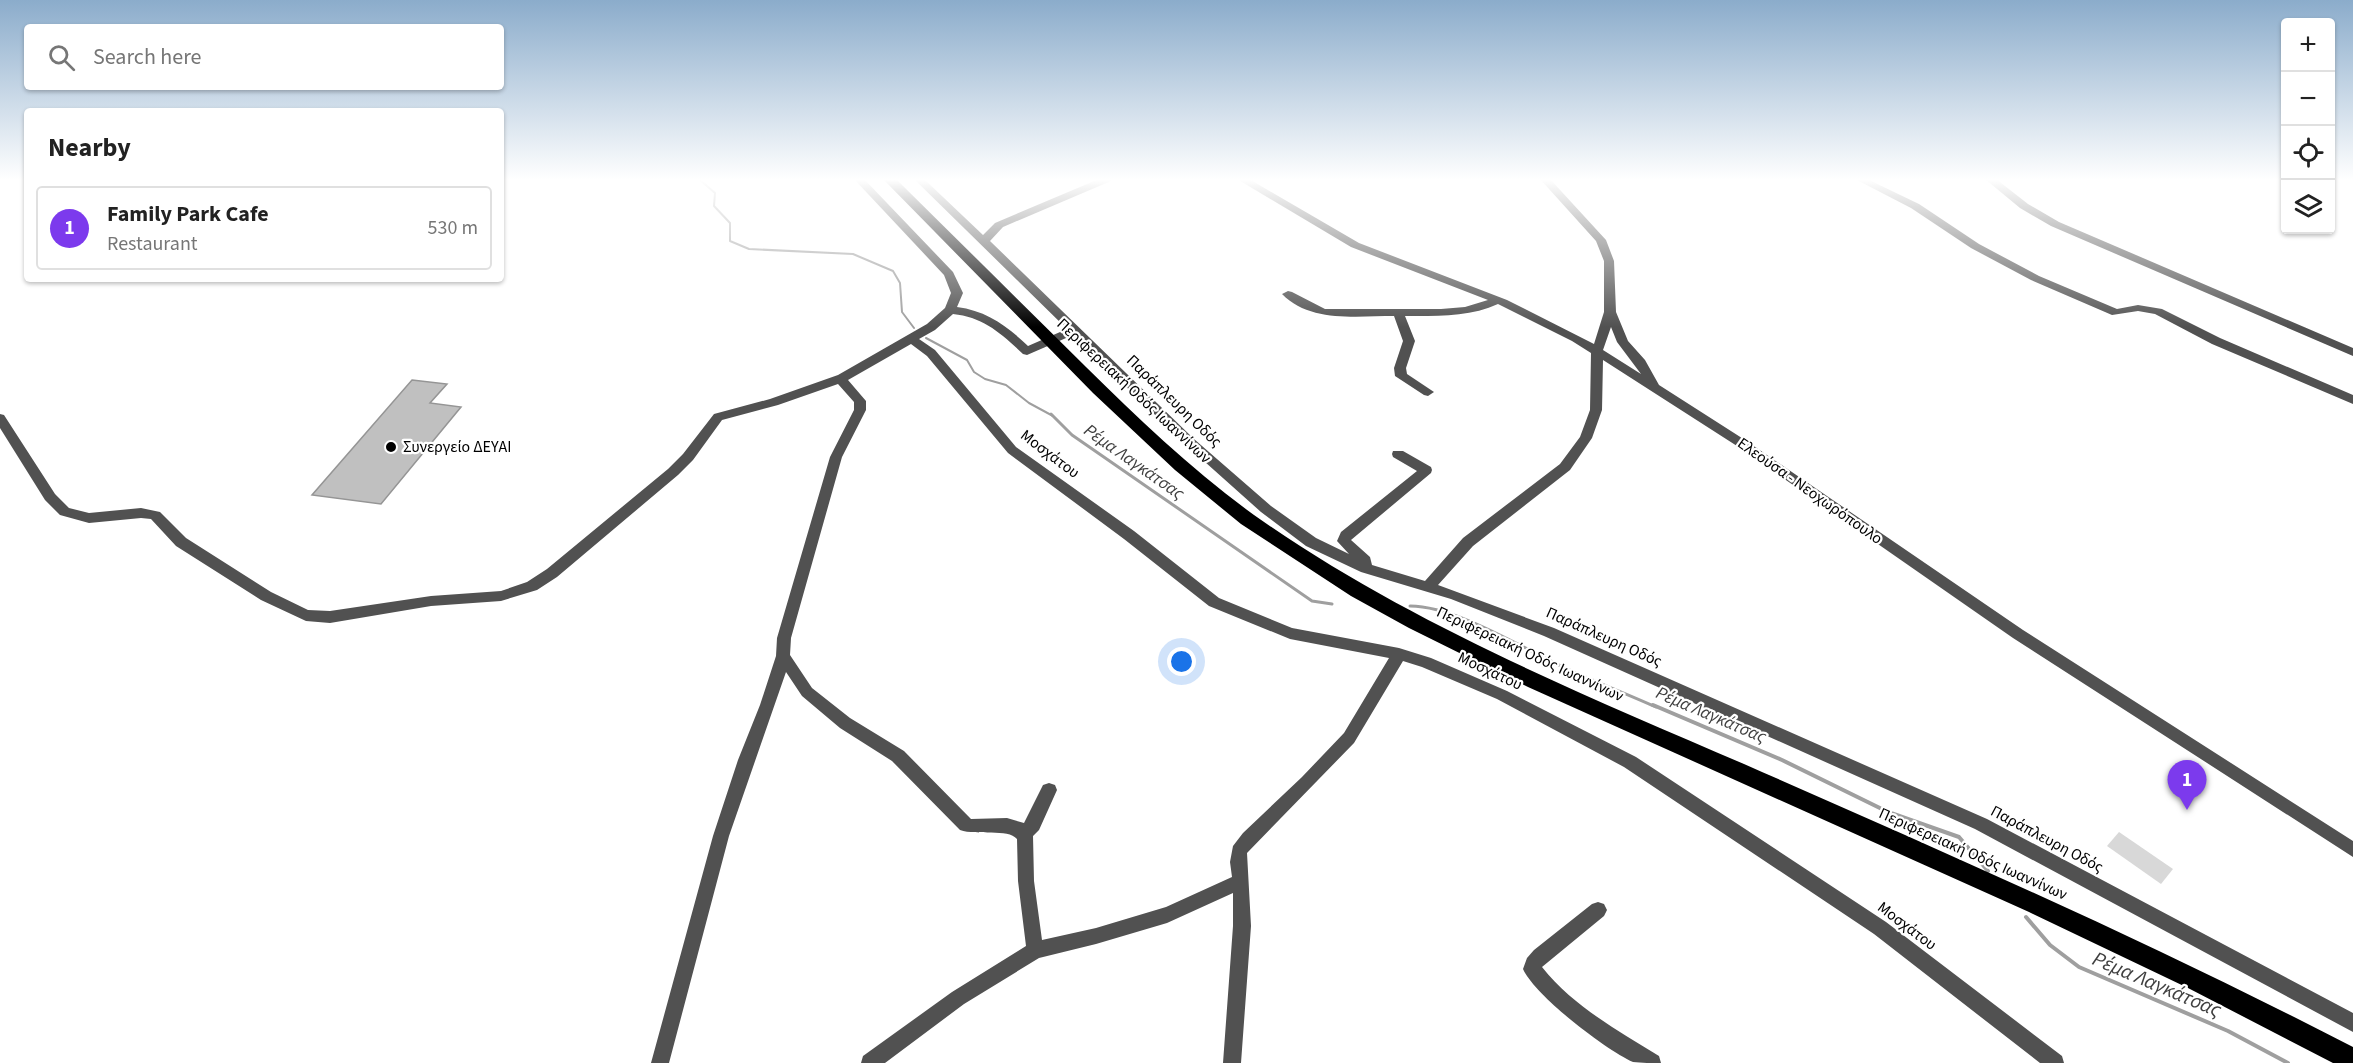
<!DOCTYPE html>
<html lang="en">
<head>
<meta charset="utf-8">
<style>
	:root { --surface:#fff; --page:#f2f2f2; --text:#222; --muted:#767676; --line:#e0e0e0; --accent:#7c3aed }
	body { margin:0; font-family:"Source Sans 3",sans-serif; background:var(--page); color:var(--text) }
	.controls { position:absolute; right:18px; top:18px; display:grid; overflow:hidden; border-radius:6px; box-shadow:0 2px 4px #0004 }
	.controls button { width:54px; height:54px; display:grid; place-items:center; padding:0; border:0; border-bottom:2px solid var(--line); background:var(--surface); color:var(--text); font:30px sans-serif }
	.you { position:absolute; left:1182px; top:662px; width:21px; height:21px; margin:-15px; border:4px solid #fff; border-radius:50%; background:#1a73e8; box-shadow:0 0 0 9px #1a73e833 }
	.badge { display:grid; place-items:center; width:39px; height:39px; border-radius:50%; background:var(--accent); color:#fff; font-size:20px; font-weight:700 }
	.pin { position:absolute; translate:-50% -50px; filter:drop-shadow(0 2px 3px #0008) }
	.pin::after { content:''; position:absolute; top:32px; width:21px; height:18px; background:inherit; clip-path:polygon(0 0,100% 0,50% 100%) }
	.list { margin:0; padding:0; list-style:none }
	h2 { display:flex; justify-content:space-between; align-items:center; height:78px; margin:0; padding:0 24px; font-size:26px }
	h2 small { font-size:20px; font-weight:400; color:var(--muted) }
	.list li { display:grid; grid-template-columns:39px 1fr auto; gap:18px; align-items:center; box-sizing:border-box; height:84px; margin:0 12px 12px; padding:0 12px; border:2px solid var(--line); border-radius:6px }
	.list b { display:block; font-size:22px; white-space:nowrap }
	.list p { margin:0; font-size:20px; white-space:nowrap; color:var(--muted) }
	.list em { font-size:20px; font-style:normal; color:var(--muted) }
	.icon { flex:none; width:33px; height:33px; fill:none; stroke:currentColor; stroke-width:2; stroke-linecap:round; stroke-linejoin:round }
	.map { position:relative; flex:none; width:2353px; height:1063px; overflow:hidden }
	.search { position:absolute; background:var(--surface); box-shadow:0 2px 4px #0004; left:24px; top:24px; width:480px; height:66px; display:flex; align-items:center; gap:15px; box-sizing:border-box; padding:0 21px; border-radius:6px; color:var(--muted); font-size:22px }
	.panel { position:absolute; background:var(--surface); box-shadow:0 2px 4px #0004; left:24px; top:108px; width:480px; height:174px; border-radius:6px }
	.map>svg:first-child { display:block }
	.green { fill:#d8d8d8 }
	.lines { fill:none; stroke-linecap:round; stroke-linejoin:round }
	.stream-far2 { stroke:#9f9f9f; stroke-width:2 }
	.stream-far1 { stroke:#9f9f9f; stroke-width:3 }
	.stream { stroke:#9f9f9f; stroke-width:4 }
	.building { fill:#c0c0c0; stroke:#959595; stroke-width:1.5 }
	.minor { fill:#515151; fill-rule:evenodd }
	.highway { fill:#000; fill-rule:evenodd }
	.poi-dot { fill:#000; stroke:#fff; stroke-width:2 }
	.labels { text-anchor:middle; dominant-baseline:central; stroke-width:4.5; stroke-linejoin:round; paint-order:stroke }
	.street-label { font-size:16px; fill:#000; stroke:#fff }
	.poi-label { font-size:16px; fill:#000; stroke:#fff; text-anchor:start }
	.water-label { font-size:18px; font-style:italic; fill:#404040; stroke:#fff }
	.near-water-label { font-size:21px; font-style:italic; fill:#404040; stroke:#fff }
</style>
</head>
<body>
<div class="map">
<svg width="2353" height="1063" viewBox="0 0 2353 1063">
	<rect width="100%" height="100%" fill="#fff"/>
	<path class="green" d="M2119,832L2173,869L2161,884L2107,846Z"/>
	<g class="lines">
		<g class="stream-far2">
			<path d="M699,179L715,193L714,206L730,223V241L749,249L853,254L893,271L900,283L902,312L914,328"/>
			<path d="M926,338L967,360L974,372L985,379L1006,385L1029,403L1053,416"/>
		</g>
		<g class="stream-far1">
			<path d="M1051,414L1072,435L1312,601L1332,604"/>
			<path d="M1410,606C1455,606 1521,647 1563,667C1593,681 1625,693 1656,707"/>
		</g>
		<g class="stream">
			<path d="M1653,705L1782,760L1888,812L1959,837L1988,871"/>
			<path d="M2026,917L2050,945L2079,967L2228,1031L2288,1063"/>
		</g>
	</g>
	<path class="building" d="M412,380L447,384L430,403L461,407L381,504L312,495Z"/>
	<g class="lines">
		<g class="minor">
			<path d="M854,179H864L953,272L963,293L957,307C987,311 1007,326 1028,346L1067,329L914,179H924L983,235L995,223L1099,179H1112L1111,181L1003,227L990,241L1194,439L1271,506L1316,538L1349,554L1337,541L1341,532L1417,471L1393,457L1392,454L1393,451H1403L1431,467L1432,470L1431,473L1351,540L1370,557L1372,565L1425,581L1463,538L1560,464L1580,437L1590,410L1591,353L1572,341L1498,304C1470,317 1436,316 1405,316L1415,341L1406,368L1407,374L1434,392L1428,396L1424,395L1395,376L1394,368L1403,341L1394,316C1357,316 1310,323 1282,294L1288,291L1292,292L1325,309H1441L1465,307L1488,300L1351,247L1237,179H1249L1359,243L1507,300L1594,344L1604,312V261L1596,241L1540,179H1550L1606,240L1614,261L1616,312L1628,341L1645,360L1659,385L1745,440L2023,630L2353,841V857L2013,638L1737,446L1603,360L1602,410L1592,438L1570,470L1473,546L1438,585L1554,628L1987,819L2353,1013V1032L1975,829L1544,636L1451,599L1361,572L1306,546L1261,512L1186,445L1073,335L1027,355L1023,354C1001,333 983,317 953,314L935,330L919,339L935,350L1016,447L1134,531L1219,598L1292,628L1399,648L1431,658L1507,691L1636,757L1886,922L2062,1056L2064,1063H2040L1874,934L1624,767L1497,699L1422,667L1403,661L1354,743L1247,853L1251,926L1241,1063H1223L1233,926V893L1167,923L1096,944L1039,958L964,1004L885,1063H861L863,1056L952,992L1026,946L1018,881L1017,839C1008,828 977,836 960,830L892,761L840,728L802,696L786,672L729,836L669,1063H651L713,836L738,760L760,705L776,656L777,638L830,457L854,410V402L838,384L778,405L722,420L693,460L678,475L557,577L537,590L501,601L431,606L330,623L306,621L261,600L176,546L151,519L141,518L89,523L60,515L45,500L0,428V414L4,415L55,494L69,508L89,513L141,508L160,512L186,538L271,592L308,610L330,611L431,596L501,591L527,582L547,569L668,469L683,454L714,414L770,399L838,375L927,324L945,308L951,293L944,275ZM1611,327L1617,342L1641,374L1603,350ZM911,344L927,356L1008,453L1124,539L1209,606L1290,639L1389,658L1344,733L1302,777L1243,833L1233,846L1230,862L1232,877L1166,907L1096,928L1042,940L1034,881L1033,836L1039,830L1057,790L1055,785L1049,783L1043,785L1024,823L1007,818L971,819L904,751L850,718L812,688L790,655L791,638L842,457L866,410V401L848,380Z"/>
			<path d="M1855,179H1867L1919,204L1979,244L2039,276L2117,309L2138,305L2162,309L2220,338L2353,395V404L2212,344L2155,314L2138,311L2112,315L2031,280L1971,248L1911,208Z"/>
			<path d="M1985,179H1996L2028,204L2059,222L2353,348V356L2051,226L2020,208Z"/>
			<path d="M1598,902L1604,904L1607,910L1604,916L1542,967C1573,1006 1617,1030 1659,1056L1661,1063C1653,1063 1641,1063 1633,1062C1606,1050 1535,996 1523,969L1527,958L1534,950L1592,904Z"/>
		</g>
		<path class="highway" d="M883,179H896C959,241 1022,304 1086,367C1139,419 1193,471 1254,515C1404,621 1575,691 1744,764C1949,854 2154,944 2353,1047V1063H2333L2188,988L2029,912L1528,687L1409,628L1351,596L1241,524L1175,470L1093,393Z"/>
	</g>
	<linearGradient id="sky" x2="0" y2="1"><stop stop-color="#8baccb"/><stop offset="0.55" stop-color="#fff"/><stop offset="1" stop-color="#fff" stop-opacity="0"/></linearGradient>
	<rect width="2353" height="327" fill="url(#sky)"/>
	<circle class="poi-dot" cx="391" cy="447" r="6"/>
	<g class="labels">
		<g class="street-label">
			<text transform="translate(1134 391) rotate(43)">Περιφερειακή Οδός Ιωαννίνων</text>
			<text transform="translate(1174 401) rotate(44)">Παράπλευρη Οδός</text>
			<text transform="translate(1050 454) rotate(37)">Μοσχάτου</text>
			<text transform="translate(1810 491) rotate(35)">Ελεούσα - Νεοχωρόπουλο</text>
			<text transform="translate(1604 637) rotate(24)">Παράπλευρη Οδός</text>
			<text transform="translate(1530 654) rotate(25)">Περιφερειακή Οδός Ιωαννίνων</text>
			<text transform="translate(1490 671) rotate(25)">Μοσχάτου</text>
			<text transform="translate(2047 839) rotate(28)">Παράπλευρη Οδός</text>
			<text transform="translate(1973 854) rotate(24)">Περιφερειακή Οδός Ιωαννίνων</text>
			<text transform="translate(1907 926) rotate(37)">Μοσχάτου</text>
		</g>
		<g class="poi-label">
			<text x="403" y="447">Συνεργείο ΔΕΥΑΙ</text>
		</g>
		<g class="water-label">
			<text transform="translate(1134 462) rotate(35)">Ρέμα Λαγκάτσας</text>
			<text transform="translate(1711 715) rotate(23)">Ρέμα Λαγκάτσας</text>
		</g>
		<g class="near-water-label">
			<text transform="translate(2157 984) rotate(23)">Ρέμα Λαγκάτσας</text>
		</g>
	</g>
</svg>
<div class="controls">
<button>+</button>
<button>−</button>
<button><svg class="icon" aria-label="locate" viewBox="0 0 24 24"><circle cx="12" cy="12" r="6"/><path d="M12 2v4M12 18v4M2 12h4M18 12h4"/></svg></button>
<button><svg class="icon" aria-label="layers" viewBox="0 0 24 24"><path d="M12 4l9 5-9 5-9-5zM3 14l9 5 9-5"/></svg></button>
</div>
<div class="you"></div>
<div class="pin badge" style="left:2187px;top:810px">1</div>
<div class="search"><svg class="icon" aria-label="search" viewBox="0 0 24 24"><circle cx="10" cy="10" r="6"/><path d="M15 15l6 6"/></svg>Search here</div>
<section class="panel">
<h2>Nearby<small></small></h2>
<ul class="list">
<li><span class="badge">1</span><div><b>Family Park Cafe</b><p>Restaurant</p></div><em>530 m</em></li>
</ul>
</section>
</div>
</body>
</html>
